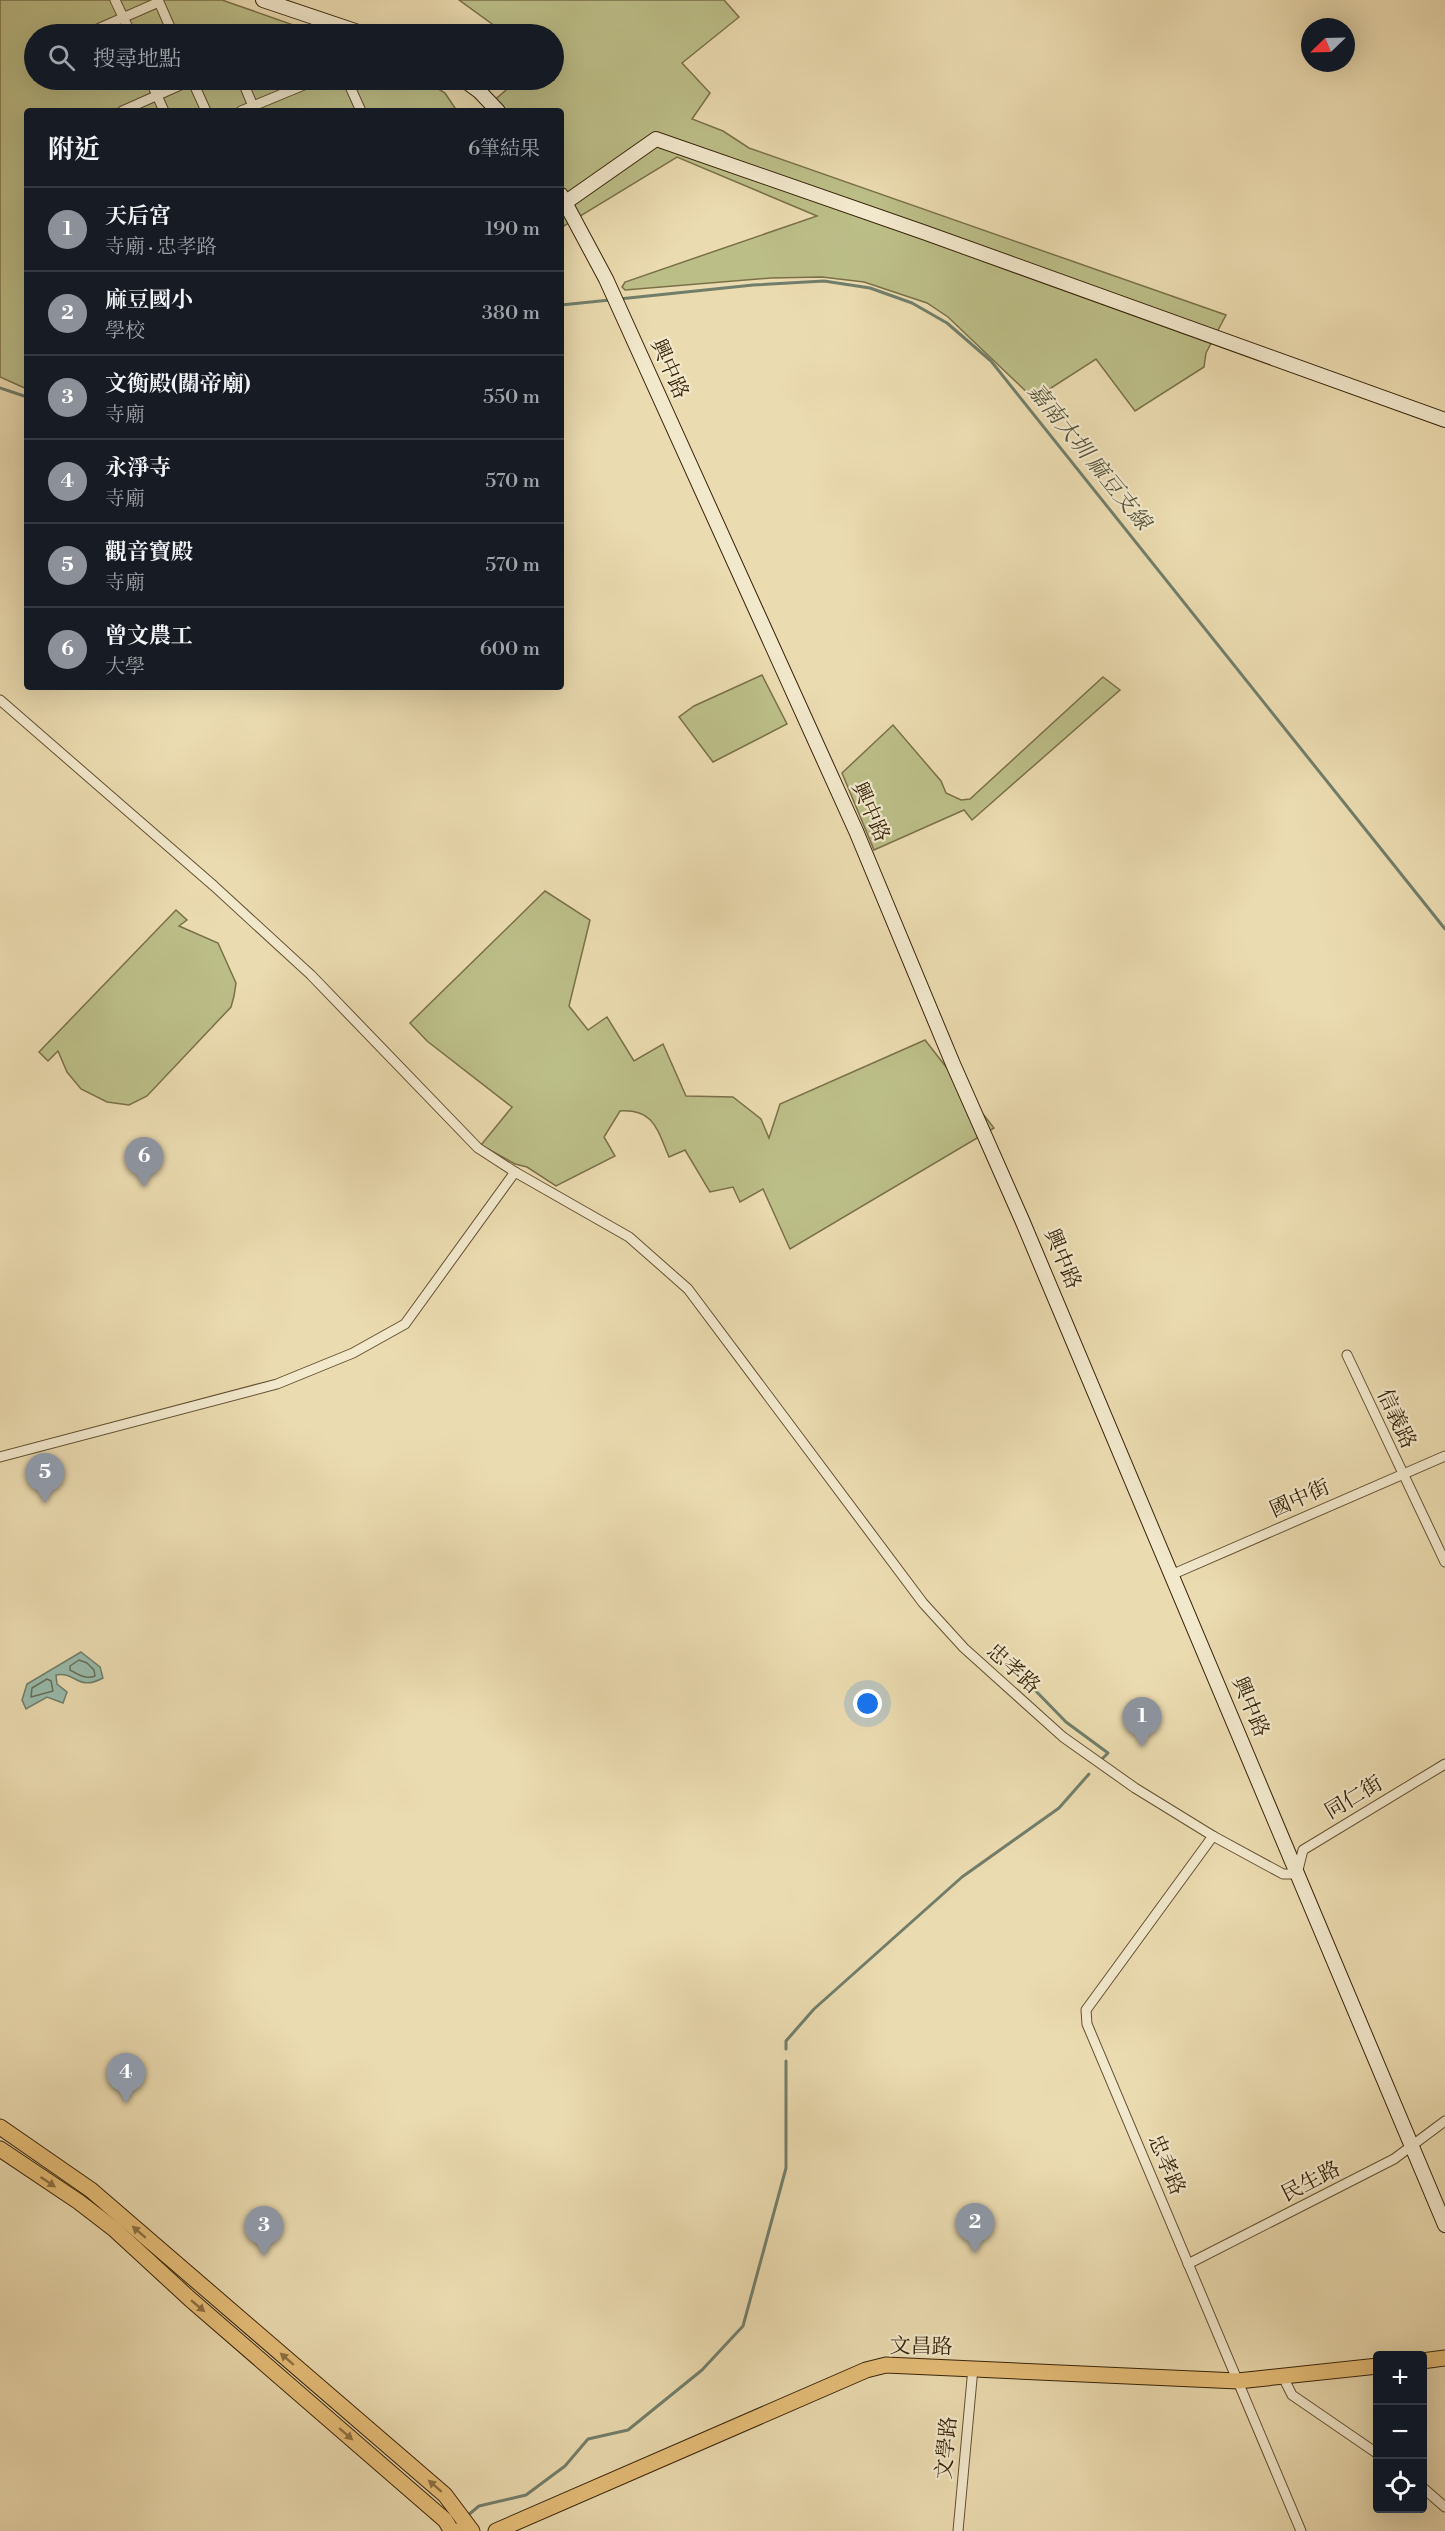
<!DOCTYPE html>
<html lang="zh-TW">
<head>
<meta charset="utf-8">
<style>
	:root { --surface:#171b24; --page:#20242c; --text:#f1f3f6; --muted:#9ea1a6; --line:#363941; --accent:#8c9099 }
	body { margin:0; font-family:"Libre Bodoni","Noto Serif TC",serif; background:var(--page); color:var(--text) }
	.controls { position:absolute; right:18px; bottom:18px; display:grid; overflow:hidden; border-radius:6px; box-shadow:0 6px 24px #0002 }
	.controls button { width:54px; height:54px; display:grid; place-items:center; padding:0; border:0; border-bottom:2px solid var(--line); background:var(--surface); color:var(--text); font:30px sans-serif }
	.compass { position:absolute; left:1301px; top:18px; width:54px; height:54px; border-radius:50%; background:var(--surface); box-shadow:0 6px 24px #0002; rotate:247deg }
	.you { position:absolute; left:868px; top:1704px; width:21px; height:21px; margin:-15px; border:4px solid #fff; border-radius:50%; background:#1a73e8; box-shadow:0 0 0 9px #1a73e833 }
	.badge { display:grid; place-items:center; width:39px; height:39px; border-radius:50%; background:var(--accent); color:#fff; font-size:20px; font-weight:700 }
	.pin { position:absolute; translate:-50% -50px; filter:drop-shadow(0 2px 3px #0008) }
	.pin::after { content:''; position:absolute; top:32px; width:21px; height:18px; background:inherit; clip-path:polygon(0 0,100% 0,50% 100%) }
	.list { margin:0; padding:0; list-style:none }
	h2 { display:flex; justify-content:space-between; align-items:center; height:78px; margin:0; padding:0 24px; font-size:26px }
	h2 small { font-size:20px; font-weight:400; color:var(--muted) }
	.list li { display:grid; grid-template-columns:39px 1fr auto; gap:18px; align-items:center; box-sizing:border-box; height:84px; padding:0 24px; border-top:2px solid var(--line) }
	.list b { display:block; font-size:22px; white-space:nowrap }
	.list p { margin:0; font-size:20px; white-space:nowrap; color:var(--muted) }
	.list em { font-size:20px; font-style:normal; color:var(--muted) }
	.icon { flex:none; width:33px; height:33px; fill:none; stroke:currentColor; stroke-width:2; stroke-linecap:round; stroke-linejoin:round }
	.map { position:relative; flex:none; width:1445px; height:2531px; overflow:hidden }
	.search { position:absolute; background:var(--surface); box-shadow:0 6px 24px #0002; left:24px; top:24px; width:540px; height:66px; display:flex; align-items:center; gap:15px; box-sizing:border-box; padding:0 21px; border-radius:33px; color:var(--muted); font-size:22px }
	.panel { position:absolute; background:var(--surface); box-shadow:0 6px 24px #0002; left:24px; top:108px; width:540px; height:582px; border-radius:6px }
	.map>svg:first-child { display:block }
	.green { fill:#bcbe88; stroke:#7a7048; stroke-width:1.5 }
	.water { fill:#98bbac; stroke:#717e6a; stroke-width:1.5 }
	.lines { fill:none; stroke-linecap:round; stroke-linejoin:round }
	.shore { stroke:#686f5a; stroke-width:1.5 }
	.stream { stroke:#717e6a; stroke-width:3 }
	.street-casing { stroke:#645132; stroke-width:11 }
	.secondary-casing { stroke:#372308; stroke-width:16 }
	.primary-casing { stroke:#372308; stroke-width:17 }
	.street { stroke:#f2e8cc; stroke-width:9 }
	.secondary { stroke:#f2e8cc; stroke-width:14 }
	.primary { stroke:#e6be78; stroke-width:15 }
	.oneway { fill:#8e7040 }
	.labels { text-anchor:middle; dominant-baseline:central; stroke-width:4.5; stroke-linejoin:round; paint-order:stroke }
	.street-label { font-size:21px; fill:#372308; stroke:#f2e8cc }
	.water-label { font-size:22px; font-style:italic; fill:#545139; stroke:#f2e8cc }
</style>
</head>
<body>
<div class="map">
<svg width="1445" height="2531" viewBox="0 0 1445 2531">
	<rect width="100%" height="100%" fill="#ebdbb0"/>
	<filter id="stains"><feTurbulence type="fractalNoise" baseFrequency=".00333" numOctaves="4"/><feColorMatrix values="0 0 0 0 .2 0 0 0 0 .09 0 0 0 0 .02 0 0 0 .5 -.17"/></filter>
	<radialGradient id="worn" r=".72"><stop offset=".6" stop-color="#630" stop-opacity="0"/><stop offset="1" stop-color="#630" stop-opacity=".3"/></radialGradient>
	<g class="green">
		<path d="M0,0H222L319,34H34V80H424L445,93L457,111H27V389L0,377Z"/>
		<path d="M459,0H724L739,17L682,63L710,93L692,119L723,131L749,148L1226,315L1206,353L1204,367L1135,411L1096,359L1034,399L948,317L927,303L864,282L822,277L771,278L625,290L622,287L625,282L817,216L677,157L564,226L561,220V111H488L485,108L518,80H554V34H506Z"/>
		<path d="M762,675L787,724L713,762L679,717L694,706Z"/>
		<path d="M1103,677L1120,690L972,820L964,810L874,850L842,773L893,725L941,781L946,793L961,800L970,799Z"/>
		<path d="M545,891L590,920L569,1006L588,1030L607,1017L634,1061L663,1044L686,1096L733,1097L761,1119L769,1138L780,1104L925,1040L994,1128L790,1249L763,1189L740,1202L733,1187L710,1192L685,1150L669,1157C657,1129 654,1109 620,1111L604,1137L615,1156L556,1186L527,1167L515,1164L481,1145L512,1107L427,1041L410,1023Z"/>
		<path d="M176,910L187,920L179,926L218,943L236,983L234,996L231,1007L147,1096L129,1105L107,1102L81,1089L67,1072L58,1051L48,1061L39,1052Z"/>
	</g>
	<path class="water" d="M81,1652L100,1667L103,1678C77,1692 76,1671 56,1675L57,1684L67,1692L63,1703L47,1697L26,1709L22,1700L27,1684Z"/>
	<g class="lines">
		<g class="shore">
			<path d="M79,1660L87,1663L94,1670L95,1676C86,1680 77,1674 70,1670V1666Z"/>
			<path d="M47,1679L51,1681L53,1691L31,1697L32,1688Z"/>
		</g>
		<g class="stream">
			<path d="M619,299L753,285L824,281L870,288L912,303L947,323L991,361L1445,929"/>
			<path d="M561,305L610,300"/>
			<path d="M0,388L27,397"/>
			<path d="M1029,1684L1066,1722L1108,1753L1101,1760"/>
			<path d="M786,2049V2041L814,2009L962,1877L1059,1808L1089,1774"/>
			<path d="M467,2516L479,2506L526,2495L565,2466L588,2439L628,2430L702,2370L743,2326L786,2168V2061"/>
		</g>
		<g class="street-casing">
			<g id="street">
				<path d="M115,0L131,34"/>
				<path d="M86,34L159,2L173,34"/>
				<path d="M150,80L164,111"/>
				<path d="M192,80L206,111"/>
				<path d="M242,80L253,106"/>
				<path d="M347,80L361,111"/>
				<path d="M122,111L192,80"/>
				<path d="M241,111L316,80"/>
				<path d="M0,700L214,886L311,975L478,1148L515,1172L629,1237L688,1289L923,1603L964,1648L1063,1737L1135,1788L1213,1836L1283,1874H1297L1303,1850L1445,1764"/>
				<path d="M1347,1355L1445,1562"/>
				<path d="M0,1457L277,1384L353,1353L405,1324L515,1172"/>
				<path d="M1171,1575L1445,1456"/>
				<path d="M1213,1836L1086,2010L1087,2024L1301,2531"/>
				<path d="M1188,2264L1394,2159L1445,2121"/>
				<path d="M1283,2377L1292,2395L1378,2454"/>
				<path d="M1422,2487L1445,2507"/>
				<path d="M958,2531L973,2368"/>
			</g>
		</g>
		<g class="secondary-casing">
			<g id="secondary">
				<path d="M263,0L364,34"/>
				<path d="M464,80L479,91L498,111"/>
				<path d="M561,195L606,279L856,831L953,1064L1022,1220L1445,2225"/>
				<path d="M566,202L656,139L926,233L1445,420"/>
			</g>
		</g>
		<g class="primary-casing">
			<g id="primary">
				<path d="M0,2127L91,2190L445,2495L472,2531"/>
				<path d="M0,2149L79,2202L114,2229L190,2299L445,2520L451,2530L456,2531"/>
				<path d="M1422,2361L1445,2358"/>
				<path d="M496,2531L866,2370L886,2365L1238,2381L1378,2366"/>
			</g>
		</g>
		<use href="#street" class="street"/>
		<use href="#secondary" class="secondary"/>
		<use href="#primary" class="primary"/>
	</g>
	<defs><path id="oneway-solid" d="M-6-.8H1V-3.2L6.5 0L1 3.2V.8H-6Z" transform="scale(1.5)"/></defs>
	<g class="oneway">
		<use href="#oneway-solid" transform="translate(48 2182) rotate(34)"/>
		<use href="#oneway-solid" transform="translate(139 2232) rotate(-139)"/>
		<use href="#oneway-solid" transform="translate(198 2306) rotate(40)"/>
		<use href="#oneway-solid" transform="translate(287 2359) rotate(-139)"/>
		<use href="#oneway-solid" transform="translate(346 2434) rotate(41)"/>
		<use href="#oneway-solid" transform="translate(435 2486) rotate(-139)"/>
	</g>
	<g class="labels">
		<g class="street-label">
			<text transform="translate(669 369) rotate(66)">興中路</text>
			<text transform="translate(870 812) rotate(66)">興中路</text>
			<text transform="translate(1062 1259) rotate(67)">興中路</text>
			<text transform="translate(1396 1419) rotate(65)">信義路</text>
			<text transform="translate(1300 1499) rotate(-24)">國中街</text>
			<text transform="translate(1013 1669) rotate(42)">忠孝路</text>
			<text transform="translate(1250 1707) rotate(67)">興中路</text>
			<text transform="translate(1354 1798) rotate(-31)">同仁街</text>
			<text transform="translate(1166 2165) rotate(67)">忠孝路</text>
			<text transform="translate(1311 2182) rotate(-27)">民生路</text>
			<text transform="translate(921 2347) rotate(1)">文昌路</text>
			<text transform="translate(947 2448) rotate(-85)">文學路</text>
		</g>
		<g class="water-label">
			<text transform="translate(1089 457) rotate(51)">嘉南大圳 麻豆支線</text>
		</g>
	</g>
	<rect width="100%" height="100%" filter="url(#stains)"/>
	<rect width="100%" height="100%" fill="url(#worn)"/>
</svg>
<div class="controls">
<button>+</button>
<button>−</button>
<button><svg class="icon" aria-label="locate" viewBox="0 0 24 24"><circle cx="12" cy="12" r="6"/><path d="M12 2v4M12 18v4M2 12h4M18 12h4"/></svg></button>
</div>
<svg class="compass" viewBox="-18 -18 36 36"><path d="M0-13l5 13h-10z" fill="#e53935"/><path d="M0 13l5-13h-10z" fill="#9ea1a6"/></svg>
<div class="you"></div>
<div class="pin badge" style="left:1142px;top:1747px">1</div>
<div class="pin badge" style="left:975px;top:2253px">2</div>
<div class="pin badge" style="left:264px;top:2256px">3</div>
<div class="pin badge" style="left:126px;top:2103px">4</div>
<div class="pin badge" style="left:45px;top:1503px">5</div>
<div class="pin badge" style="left:144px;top:1187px">6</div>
<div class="search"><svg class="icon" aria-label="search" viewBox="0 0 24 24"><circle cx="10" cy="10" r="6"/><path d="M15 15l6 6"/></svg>搜尋地點</div>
<section class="panel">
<h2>附近<small>6筆結果</small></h2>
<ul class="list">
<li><span class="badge">1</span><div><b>天后宮</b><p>寺廟 · 忠孝路</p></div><em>190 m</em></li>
<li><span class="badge">2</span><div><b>麻豆國小</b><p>學校</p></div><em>380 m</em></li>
<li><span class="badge">3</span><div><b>文衡殿(關帝廟)</b><p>寺廟</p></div><em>550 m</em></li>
<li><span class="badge">4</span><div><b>永淨寺</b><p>寺廟</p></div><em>570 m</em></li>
<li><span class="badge">5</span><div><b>觀音寶殿</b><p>寺廟</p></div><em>570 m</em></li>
<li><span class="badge">6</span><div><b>曾文農工</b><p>大學</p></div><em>600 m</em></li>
</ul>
</section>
</div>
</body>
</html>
